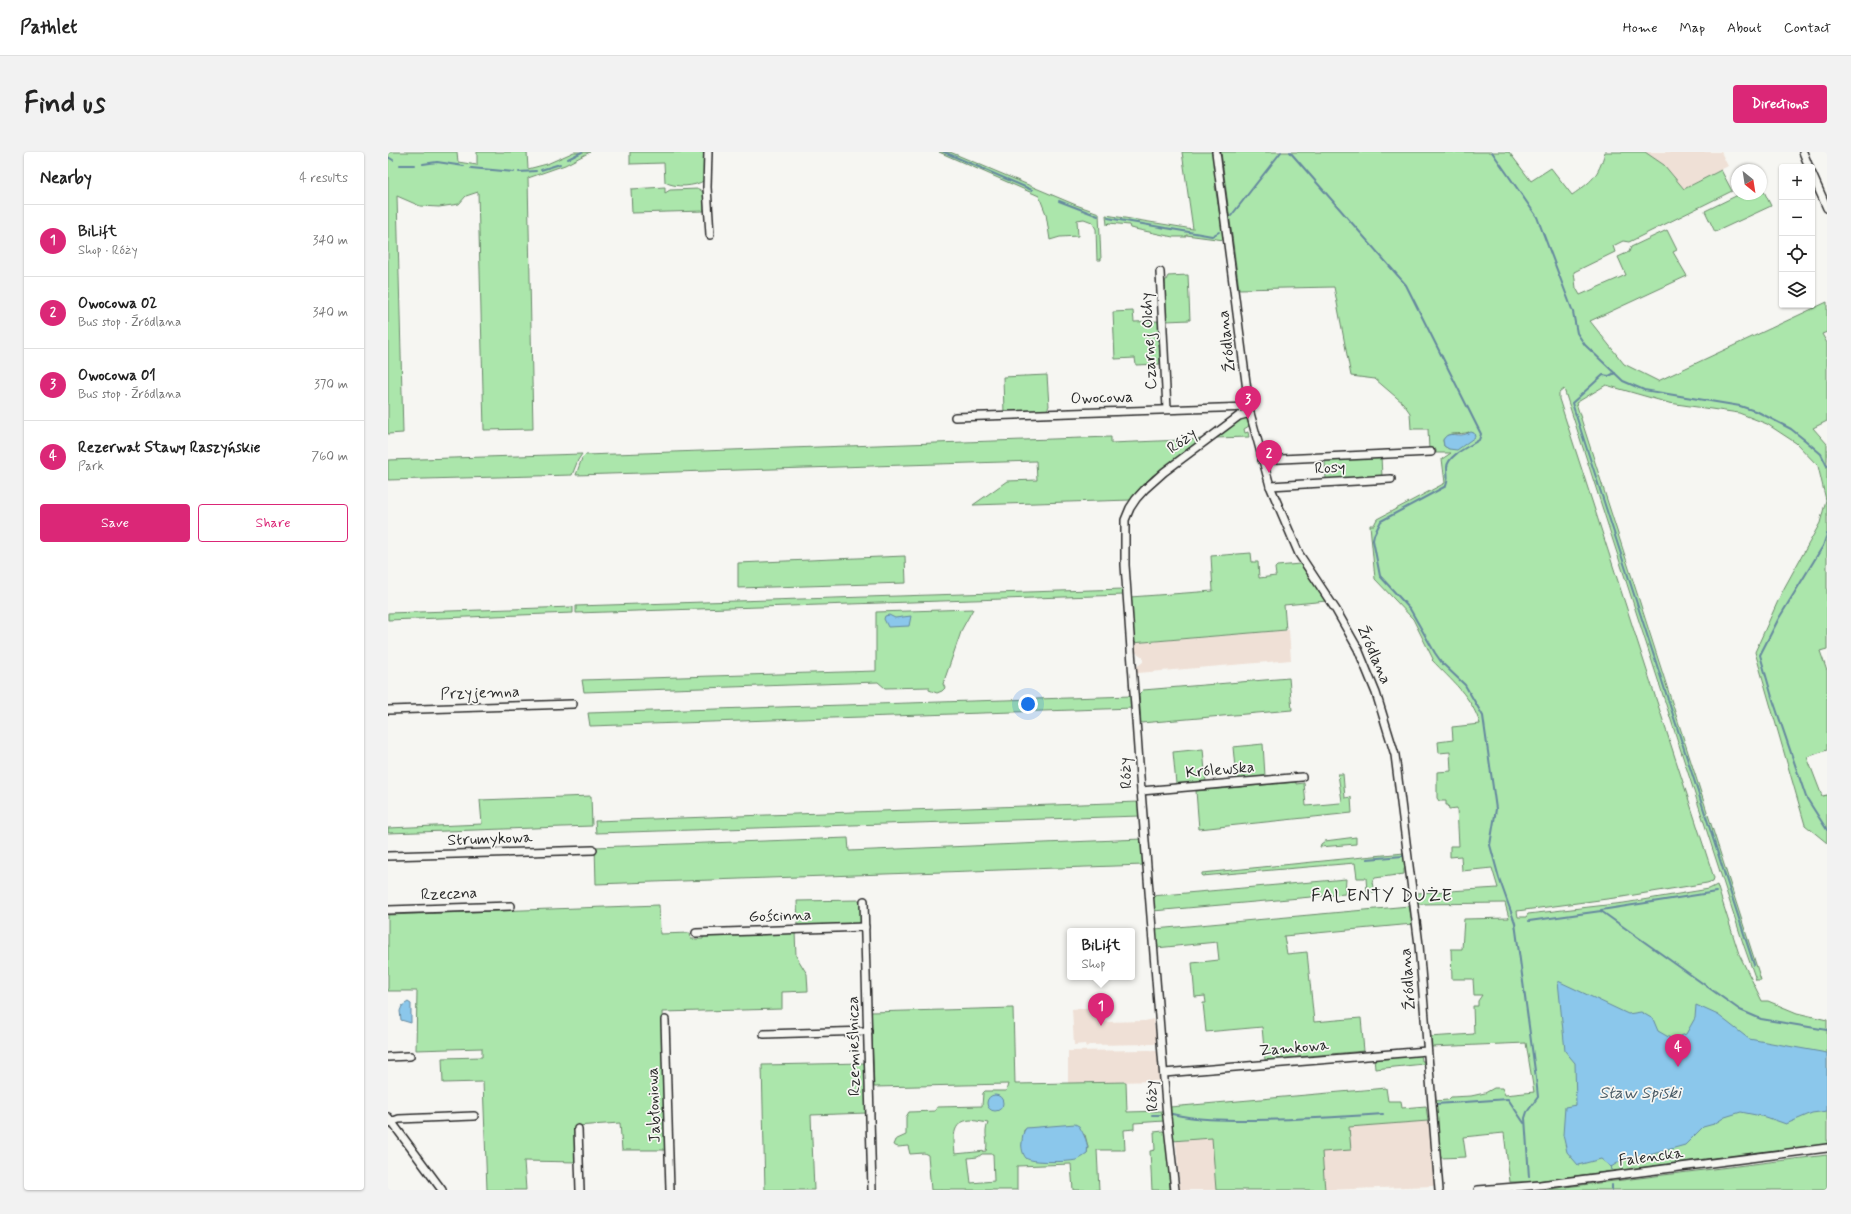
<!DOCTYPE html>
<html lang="en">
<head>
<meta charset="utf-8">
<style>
	:root { --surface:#fff; --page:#f2f2f2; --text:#222; --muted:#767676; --line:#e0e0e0; --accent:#db2777 }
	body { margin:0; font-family:Mynerve,sans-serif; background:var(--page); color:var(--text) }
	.controls { position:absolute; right:12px; top:12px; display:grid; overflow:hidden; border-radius:4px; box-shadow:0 1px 3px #0004 }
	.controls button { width:36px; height:36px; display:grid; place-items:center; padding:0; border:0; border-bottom:1px solid var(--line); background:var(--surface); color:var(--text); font:20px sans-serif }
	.compass { position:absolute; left:1343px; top:12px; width:36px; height:36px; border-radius:50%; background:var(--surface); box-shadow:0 1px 3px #0004; rotate:150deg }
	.you { position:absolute; left:640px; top:552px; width:14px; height:14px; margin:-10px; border:3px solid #fff; border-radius:50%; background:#1a73e8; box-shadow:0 0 0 6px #1a73e833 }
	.badge { display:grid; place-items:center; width:26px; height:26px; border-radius:50%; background:var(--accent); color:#fff; font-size:13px; font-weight:700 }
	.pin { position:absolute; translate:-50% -33px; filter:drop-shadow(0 1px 2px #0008) }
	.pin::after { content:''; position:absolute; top:21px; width:14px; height:12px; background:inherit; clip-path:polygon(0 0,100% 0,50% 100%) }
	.popup { position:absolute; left:679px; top:776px; width:68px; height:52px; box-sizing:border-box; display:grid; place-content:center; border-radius:4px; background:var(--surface); filter:drop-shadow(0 1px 3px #0005); font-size:13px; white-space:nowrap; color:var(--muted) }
	.popup b { font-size:15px; color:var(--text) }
	.popup::after { content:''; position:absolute; left:50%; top:100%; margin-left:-8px; border:8px solid transparent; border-top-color:var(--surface) }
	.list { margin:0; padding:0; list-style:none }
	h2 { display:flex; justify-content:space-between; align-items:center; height:52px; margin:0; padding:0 16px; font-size:17px }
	h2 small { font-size:13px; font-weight:400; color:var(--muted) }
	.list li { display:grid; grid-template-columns:26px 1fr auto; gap:12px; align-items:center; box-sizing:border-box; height:72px; padding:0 16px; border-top:1px solid var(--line) }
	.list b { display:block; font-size:15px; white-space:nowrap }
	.list p { margin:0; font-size:13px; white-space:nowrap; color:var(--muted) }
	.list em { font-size:13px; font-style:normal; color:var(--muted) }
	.actions { display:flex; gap:8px; padding:12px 16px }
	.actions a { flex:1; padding:9px 0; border:1px solid var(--accent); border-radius:4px; text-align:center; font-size:14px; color:var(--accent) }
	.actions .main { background:var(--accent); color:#fff }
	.icon { flex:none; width:22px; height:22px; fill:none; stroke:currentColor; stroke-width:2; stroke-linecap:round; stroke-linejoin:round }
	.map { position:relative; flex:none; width:1439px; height:1038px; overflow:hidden; border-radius:4px }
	header { display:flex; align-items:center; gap:24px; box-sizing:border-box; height:56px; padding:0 20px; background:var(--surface); border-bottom:1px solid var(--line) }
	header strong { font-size:19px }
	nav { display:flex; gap:22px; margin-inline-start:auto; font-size:14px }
	.intro { display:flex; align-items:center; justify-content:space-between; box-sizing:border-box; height:96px; padding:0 24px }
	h1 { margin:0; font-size:28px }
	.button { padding:10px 18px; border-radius:4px; background:var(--accent); color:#fff; font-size:14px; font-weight:700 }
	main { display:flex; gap:24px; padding:0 24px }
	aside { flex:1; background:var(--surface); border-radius:4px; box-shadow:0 1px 3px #0004 }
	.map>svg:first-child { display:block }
	.built { fill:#efe0d6 }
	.green { fill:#abe6ab; stroke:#6b886b; fill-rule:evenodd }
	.water { fill:#8bc7eb; stroke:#65899e }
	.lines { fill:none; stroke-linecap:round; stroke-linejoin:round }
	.stream { stroke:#65899e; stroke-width:2 }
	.minor-casing { stroke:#2b2b2b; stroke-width:10 }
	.minor { stroke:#f6f6f2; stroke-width:7 }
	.labels { text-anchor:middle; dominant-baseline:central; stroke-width:3.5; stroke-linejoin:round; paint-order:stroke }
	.street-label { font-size:16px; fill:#2b2b2b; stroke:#f6f6f2 }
	.water-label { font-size:17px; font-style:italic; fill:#485a65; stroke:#f6f6f2 }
	.quarter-label { font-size:18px; letter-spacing:1px; fill:#2b2b2b; stroke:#f6f6f2 }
</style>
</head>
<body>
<header>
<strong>Pathlet</strong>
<nav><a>Home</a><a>Map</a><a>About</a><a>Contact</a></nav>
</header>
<div class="intro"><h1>Find us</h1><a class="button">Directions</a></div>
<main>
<aside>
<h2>Nearby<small>4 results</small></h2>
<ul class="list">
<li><span class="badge">1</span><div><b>BiLift</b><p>Shop · Róży</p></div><em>340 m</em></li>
<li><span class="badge">2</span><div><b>Owocowa 02</b><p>Bus stop · Źródlana</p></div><em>340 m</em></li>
<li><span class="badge">3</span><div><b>Owocowa 01</b><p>Bus stop · Źródlana</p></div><em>370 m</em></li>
<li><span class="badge">4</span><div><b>Rezerwat Stawy Raszyńskie</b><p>Park</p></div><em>760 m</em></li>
</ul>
<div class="actions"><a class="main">Save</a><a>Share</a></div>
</aside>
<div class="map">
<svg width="1439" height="1038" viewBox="0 0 1439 1038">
	<rect width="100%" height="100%" fill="#f6f6f2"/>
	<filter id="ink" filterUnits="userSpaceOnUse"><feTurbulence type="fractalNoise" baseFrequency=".025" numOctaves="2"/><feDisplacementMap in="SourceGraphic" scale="8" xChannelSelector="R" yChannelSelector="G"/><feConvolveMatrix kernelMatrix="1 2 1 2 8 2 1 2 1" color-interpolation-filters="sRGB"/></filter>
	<g filter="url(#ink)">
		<g class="built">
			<path d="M1257,0H1333L1340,14L1296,37L1276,13Z"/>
			<path d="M901,478L903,508L750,521L748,519L747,516L755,510V505L746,499V491Z"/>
			<path d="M708,855L709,864H717V870L757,869L765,867L769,889L767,892L701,893L698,895L697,892L686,893L684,857Z"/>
			<path d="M762,898L770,899L772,929L680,931V899Z"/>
			<path d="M1041,969L1047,1032L1045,1034L937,1038L933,1000L963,998L961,975Z"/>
			<path d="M824,986L828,1038H792L788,989Z"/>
		</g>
		<g class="green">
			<path d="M0,0H69L70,10L89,13V0H139L140,17L159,12L186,0H202L177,13L140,26L145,277L96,278L90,40L78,44L71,52L51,55L32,54L9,44L15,281L0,282Z"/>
			<path d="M242,0H318L317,28C307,35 287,36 277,30L276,11L242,12Z"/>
			<path d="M551,0H562L688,53L711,61L713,108H709L708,77L704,70L696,67L689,68L690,84L672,85L662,88L658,62L651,44Z"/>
			<path d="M794,0H826L830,32L827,34L836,88L798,83V85H785L742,76L741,73L721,71L719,73L718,63L805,77Z"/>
			<path d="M833,0H1121L1143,29L1163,16L1184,43C1204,29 1210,25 1217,0H1257L1276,13L1296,37L1333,18L1344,39L1241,90L1235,89L1225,94L1227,100L1186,120L1188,136L1192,143L1238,123L1230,105L1241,100L1243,95L1279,78L1289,98L1285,100L1299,124L1202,169L1236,212L1270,229L1439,150V180L1434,182L1439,191V269L1425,276L1439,292V497L1432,499L1439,519V598L1419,605L1434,644L1439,643V691L1417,673L1367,500L1394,440L1432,371L1438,348L1430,314L1408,291L1379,272L1351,261L1281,251L1218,233L1188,251L1373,828H1368L1356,794L1176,237L1171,241V247L1326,726L1325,729L1319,731L1234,745L1129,759L1130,765H1138L1140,762L1236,751L1321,737L1329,733L1351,802L1374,849H1380L1409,861L1439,868V992L1140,1030H1122L1116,981L1075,985L1078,1005L1052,1006L1046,949L1060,948L1063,945L1083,944L1097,941L1106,936H1114L1117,943L1146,940L1138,891L1043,895L1041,885L1086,882L1085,854H1090V849L1094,843H1086L1085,827H1064L1063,797H1074L1076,767L1121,766L1117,751L1030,752L1029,741L1110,736L1104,716L1074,719L1073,704L1062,705V694H1071L1069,656L1061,657L1060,653H1058V649H1051L1049,646V620L1063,619L1062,600L1051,601L1050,590L1065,588L1064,575L1092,572C1084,545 1063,528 1044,508L1045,507L1025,467L987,427L982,373H986L989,367L1057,331L1054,307L1063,301H1048V297H1041L1040,277H1023L1022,261L1015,251L987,227L963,224L946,135L851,137ZM1081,280L1061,297L1056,294L1055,288C1060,278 1071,284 1081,280Z"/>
			<path d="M1373,33L1383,54L1327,80L1317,59L1352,42H1373Z"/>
			<path d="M277,35V41L282,38L311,37L316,41V59L244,61L243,37Z"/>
			<path d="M800,123L802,168L778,169L777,130L780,124Z"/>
			<path d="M745,159L746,170L770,169L772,212L748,213L747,206L727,207L725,160Z"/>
			<path d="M659,223L661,254L659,258L616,262L615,225Z"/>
			<path d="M853,266H859L861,274L856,277L857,281L860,280L861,285L827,286Z"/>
			<path d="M723,285V291L818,287L764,324L743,348L585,353L619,329L649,328L648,309L188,323L194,306L197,303Z"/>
			<path d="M194,302L190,308L184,323L0,328V308Z"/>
			<path d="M993,304L994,325L938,328L937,308Z"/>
			<path d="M863,401L864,410H870L871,426L888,424L887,416L889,414L912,412L939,449L896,453L898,478L744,491L742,445L825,439L823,404Z"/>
			<path d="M517,404L518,431L350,436V411Z"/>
			<path d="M736,437L737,443L188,461V454Z"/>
			<path d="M185,455V461L0,468V461Z"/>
			<path d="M585,457L574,477L555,532L557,536L554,539L549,541L541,538V535L497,536L490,530L196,540L194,528L488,519V460Z"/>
			<path d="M901,526L904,558L753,571L751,542L755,538Z"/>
			<path d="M744,544L746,556L202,574L200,561Z"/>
			<path d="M875,592L877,624L848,627L845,595Z"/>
			<path d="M815,597L818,630L788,632L785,600Z"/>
			<path d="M950,622H955L957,646L963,645L964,661L811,677L808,639L908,630V632L916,631L918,654L952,651L954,649Z"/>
			<path d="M203,644L204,674L0,681V676L94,672L92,648Z"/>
			<path d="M751,650L752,664L208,681L207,669Z"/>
			<path d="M968,685V692L932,695L933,692L937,689Z"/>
			<path d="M460,686L461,699L754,687L756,713L208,732L207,695Z"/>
			<path d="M1016,701L1018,716L1016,717V722L987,726L984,730L986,740H979L978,726H969L967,711L814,724V721Z"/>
			<path d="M958,727L957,742L765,759L764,744Z"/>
			<path d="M472,748L473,772L410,774L409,749Z"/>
			<path d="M271,753L272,782L302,781L303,787H315V783L407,780L408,804L419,822L420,839L394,840V857L274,860L278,998H234L232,971L188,974L189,1010L136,1009L138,1038H99L95,930L55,931L54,906L94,905V896L28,898L29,839H0V763Z"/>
			<path d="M1021,754L1025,772L896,784L899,802L919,800L926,870L973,866L976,899L877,908L874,875L818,880L815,851H818L817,844L807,845L804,811L831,808L829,790L768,796L767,777Z"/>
			<path d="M625,856L627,932L738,930L739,960L775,959L776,969L746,971V977L736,978L737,998H709L711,1038H685L683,1012L629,1014V1038H543L540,1003L536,1001L522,1002L520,994L510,995L505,993L507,988L518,983V965L521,960L547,959L549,955L594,954L595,941L597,939H618L620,932L486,935L483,860ZM583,968L600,971C595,983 601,988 598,999L567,1002C566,989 562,969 583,968ZM636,978L697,983L700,995L699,1002C680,1012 658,1010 638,1005L634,994ZM594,1002H605L606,1029L583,1031L580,1006L590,1005Z"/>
			<path d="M1033,901L1034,909H1036V912L987,917L986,906Z"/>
			<path d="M477,911L479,961L423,963L426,1038H377L374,913Z"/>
			<path d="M998,936L1000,949H1013L1014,956L1038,954L1040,969L961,975L963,998L934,1000L937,1038H828L824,986L784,989L782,955Z"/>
			<path d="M775,979L779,982L782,1038H764L762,999L767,998L766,980Z"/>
			<path d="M1439,1003V1038H1153Z"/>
		</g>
		<g class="water">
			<path d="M1083,280L1086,281L1087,285L1069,298L1061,297L1056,294L1055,288C1059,280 1066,283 1073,283C1076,283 1080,281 1083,280Z"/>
			<path d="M501,463L507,466L523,464L521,474L500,475L496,467L497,464Z"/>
			<path d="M1170,829L1240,862L1253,860L1265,867L1270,879L1284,887L1298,882L1307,866L1308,853L1330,863L1361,887L1439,901V959L1424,961L1398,972L1378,965L1353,960L1337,965L1326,972L1315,975L1297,993L1265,1002L1236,1007L1223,1015L1213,1007L1190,1013L1179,1000L1175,983L1177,955L1188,953L1187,911L1177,899Z"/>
			<path d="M20,850L23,852V871L13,868L12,859L14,854Z"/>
			<circle cx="607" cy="951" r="8"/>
			<path d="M687,972L691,974C696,983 701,991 699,1002C696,1004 692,1007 688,1008C680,1010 643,1011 638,1006C635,1003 633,995 634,991C634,985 635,980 638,976Z"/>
		</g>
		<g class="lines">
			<g class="stream">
				<path d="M556,0L644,38"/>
				<path d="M902,0L1018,133L1093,282L1091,288C1082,294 1060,303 1059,315C1059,322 1061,327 1058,334L993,369L986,383L985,388L992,424L1022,457L1047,501L1054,511L1077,533L1095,564L1108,657L1102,693L1111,726L1127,771L1148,926L1150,945L1139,960L1137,966L1141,1025"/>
				<path d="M1104,0L1149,65L1185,160L1189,181L1197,193L1235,229L1256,238L1352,254L1370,260L1403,277L1418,289L1433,302L1439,314"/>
				<path d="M0,5L5,8"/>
				<path d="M180,7L194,0"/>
				<path d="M35,12L49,10L76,14"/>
				<path d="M12,13H26"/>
				<path d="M83,16L126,20"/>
				<path d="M153,18L172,12"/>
				<path d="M131,20L148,19"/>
				<path d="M671,49L710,64"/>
				<path d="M843,64L893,0"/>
				<path d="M720,66L824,84L831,80"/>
				<path d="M1227,221L1221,224L1215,223L1184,251L1366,813"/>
				<path d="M1439,382L1435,394L1391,466L1372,503L1384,545L1418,645L1439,678"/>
				<path d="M979,707L1015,704"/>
				<path d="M1213,758L1328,740"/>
				<path d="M1141,769L1213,759L1352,858L1373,867L1439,878"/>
				<path d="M1048,952L1120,947L1136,971"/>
				<path d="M784,962C809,968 834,968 860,968C905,968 950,965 995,962"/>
				<path d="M764,963H772"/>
				<path d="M1223,1015V1017"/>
				<path d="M1224,1038V1033"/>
			</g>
			<g class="minor-casing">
				<g id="minor">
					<path d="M320,0L319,35L322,83"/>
					<path d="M828,0L862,261L882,334L911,402L948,458L970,497L988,541L1007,603L1031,793L1051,1038"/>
					<path d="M1415,0L1421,15"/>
					<path d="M1424,22L1439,56"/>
					<path d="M772,120L779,257"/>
					<path d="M567,265L861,255"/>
					<path d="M874,308L1043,300"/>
					<path d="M882,334L1003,327"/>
					<path d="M0,558L185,552"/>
					<path d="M753,639L914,625"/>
					<path d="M0,704L205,698"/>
					<path d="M476,749L484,1038"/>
					<path d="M0,758L123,754"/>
					<path d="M308,781L477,775"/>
					<path d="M277,868L282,1038"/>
					<path d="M376,882L480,879"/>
					<path d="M0,905L22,904"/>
					<path d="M776,921L1039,899"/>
					<path d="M0,965L54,1038"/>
					<path d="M0,971L11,967L86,964"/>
					<path d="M190,977L192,1038"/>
					<path d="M787,1038L779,965L753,639L737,413V368L742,356L748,347L757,337L776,320L851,264L862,261"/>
					<path d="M1090,1038L1152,1033L1439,996"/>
				</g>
			</g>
			<use href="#minor" class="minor"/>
		</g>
	</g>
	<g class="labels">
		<g class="street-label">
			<text transform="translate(761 189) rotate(-93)">Czarnej Olchy</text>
			<text transform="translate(839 189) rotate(-97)">Źródlana</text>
			<text transform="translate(714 246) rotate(-2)">Owocowa</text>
			<text transform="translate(794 289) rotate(-36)">Róży</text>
			<text transform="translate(942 316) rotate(-4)">Rosy</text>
			<text transform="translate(986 503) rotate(66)">Źródlana</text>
			<text transform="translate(92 541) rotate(-2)">Przyjemna</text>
			<text transform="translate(832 618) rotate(-5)">Królewska</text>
			<text transform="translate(738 621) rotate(-94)">Róży</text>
			<text transform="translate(102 687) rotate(-2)">Strumykowa</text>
			<text transform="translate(61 742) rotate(-2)">Rzeczna</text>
			<text transform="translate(392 764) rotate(-2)">Gościnna</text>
			<text transform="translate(1020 827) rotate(-95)">Źródlana</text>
			<text transform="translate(466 894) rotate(-91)">Rzemieślnicza</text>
			<text transform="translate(906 896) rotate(-5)">Zamkowa</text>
			<text transform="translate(764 944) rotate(-95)">Róży</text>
			<text transform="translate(266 953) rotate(-92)">Jabłoniowa</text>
			<text transform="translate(1263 1005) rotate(-7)">Falencka</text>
		</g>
		<g class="water-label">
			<text x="1252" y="941">Staw Spiski</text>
		</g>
		<g class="quarter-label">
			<text x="994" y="744">FALENTY DUŻE</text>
		</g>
	</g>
</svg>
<div class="controls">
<button>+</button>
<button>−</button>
<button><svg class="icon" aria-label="locate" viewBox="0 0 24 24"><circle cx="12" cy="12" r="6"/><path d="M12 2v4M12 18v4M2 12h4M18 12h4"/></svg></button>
<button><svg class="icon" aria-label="layers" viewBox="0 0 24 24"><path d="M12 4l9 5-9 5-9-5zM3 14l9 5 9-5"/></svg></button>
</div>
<svg class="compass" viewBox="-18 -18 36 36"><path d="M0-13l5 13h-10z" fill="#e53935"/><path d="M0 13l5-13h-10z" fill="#767676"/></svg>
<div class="you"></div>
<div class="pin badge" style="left:713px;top:874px">1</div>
<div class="popup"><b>BiLift</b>Shop</div>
<div class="pin badge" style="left:881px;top:321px">2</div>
<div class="pin badge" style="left:860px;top:267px">3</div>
<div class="pin badge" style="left:1290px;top:915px">4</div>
</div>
</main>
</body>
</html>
